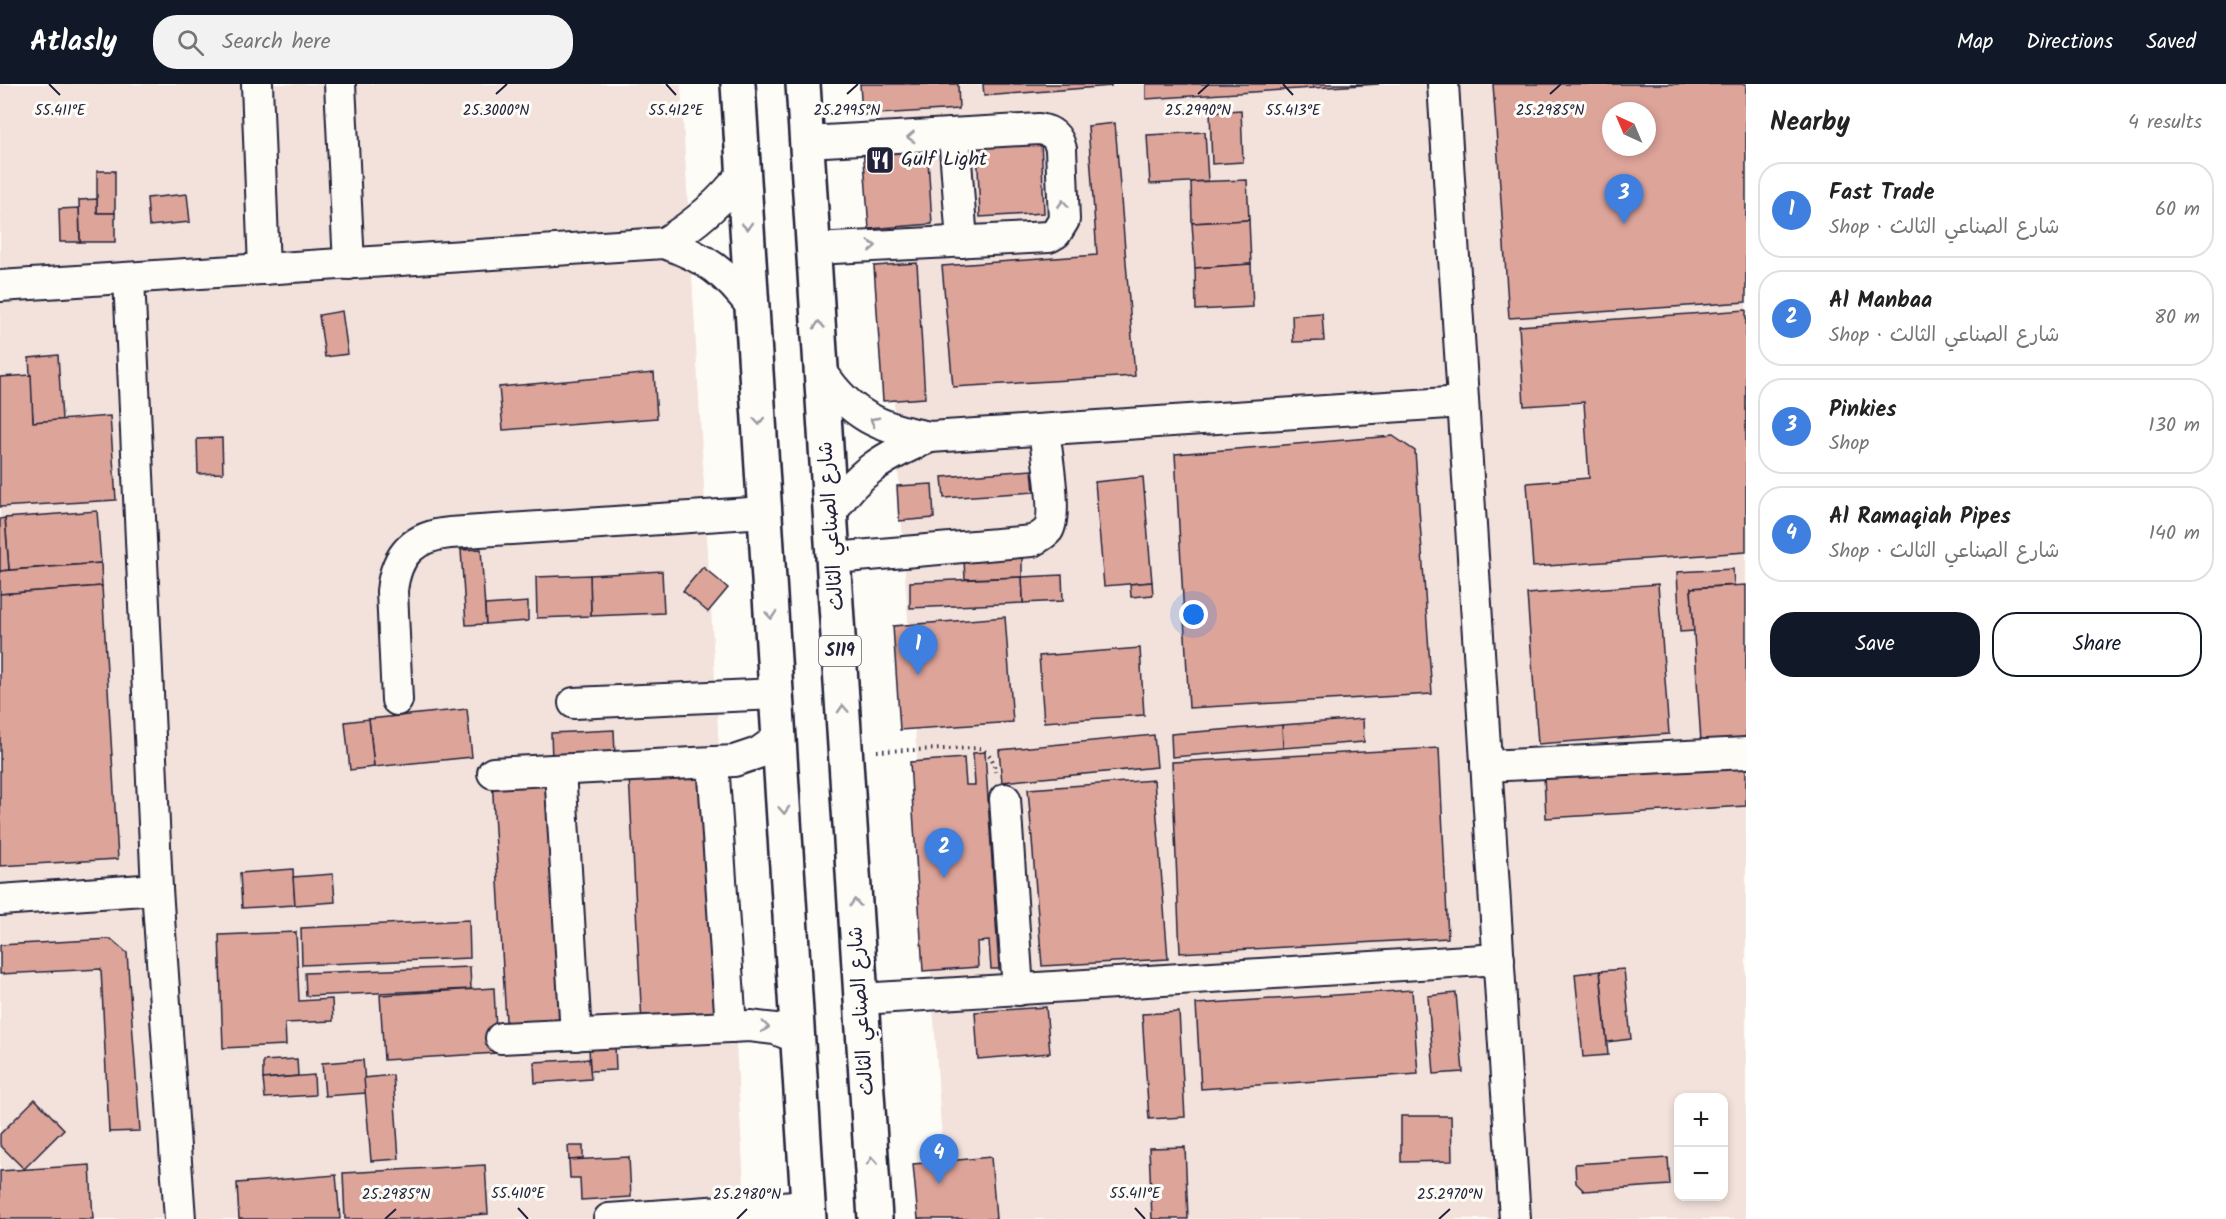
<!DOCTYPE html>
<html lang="en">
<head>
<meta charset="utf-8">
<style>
	:root { --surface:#fff; --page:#f2f2f2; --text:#222; --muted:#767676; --line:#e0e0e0; --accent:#111827 }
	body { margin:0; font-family:Kalam,"Playpen Sans Arabic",sans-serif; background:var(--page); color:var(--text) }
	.controls { position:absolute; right:18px; bottom:18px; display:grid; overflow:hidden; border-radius:12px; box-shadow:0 3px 9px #0003 }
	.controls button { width:54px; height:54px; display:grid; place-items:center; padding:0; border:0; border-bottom:2px solid var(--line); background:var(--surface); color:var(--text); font:30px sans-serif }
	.compass { position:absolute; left:1602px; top:18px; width:54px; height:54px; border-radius:50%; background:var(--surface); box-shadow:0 3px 9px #0003; rotate:316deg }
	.you { position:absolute; left:1194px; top:531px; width:21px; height:21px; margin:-15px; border:4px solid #fff; border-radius:50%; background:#1a73e8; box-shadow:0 0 0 9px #1a73e833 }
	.badge { display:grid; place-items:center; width:39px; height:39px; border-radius:50%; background:var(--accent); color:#fff; font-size:20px; font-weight:700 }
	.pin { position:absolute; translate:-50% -50px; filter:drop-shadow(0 2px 3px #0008) }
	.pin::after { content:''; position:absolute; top:32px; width:21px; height:18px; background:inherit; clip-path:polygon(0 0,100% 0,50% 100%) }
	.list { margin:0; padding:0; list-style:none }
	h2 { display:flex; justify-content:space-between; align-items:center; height:78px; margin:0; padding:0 24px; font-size:26px }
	h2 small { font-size:20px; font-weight:400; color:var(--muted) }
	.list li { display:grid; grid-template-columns:39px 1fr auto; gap:18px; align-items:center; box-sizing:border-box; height:96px; margin:0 12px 12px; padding:0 12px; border:2px solid var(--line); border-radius:24px }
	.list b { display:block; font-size:22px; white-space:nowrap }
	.list p { margin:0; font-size:20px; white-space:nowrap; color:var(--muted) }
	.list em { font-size:20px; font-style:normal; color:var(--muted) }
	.actions { display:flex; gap:12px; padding:18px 24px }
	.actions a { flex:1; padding:14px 0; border:2px solid var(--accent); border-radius:24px; text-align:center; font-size:21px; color:var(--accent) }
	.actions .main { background:var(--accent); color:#fff }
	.icon { flex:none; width:33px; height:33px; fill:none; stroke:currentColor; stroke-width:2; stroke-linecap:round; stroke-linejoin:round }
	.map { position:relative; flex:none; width:1746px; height:1135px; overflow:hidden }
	header { display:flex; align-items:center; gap:36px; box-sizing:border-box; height:84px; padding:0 30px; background:var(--accent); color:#fff }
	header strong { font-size:28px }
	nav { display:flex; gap:33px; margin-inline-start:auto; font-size:21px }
	.search { width:420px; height:54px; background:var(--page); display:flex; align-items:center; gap:15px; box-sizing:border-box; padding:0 21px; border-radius:24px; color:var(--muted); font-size:22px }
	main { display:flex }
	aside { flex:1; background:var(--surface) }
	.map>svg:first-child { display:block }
	.built { fill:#f3e2db; fill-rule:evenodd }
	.building { fill:#dda49a; stroke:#22223b; stroke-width:1.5; fill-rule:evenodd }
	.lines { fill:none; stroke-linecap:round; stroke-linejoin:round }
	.minor-casing { stroke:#22223b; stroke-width:34 }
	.major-casing { stroke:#22223b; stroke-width:38 }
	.path { stroke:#22223b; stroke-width:4; stroke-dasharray:1.5 4.5; stroke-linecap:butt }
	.minor { stroke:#fdfcf7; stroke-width:30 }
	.major { stroke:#fdfcf7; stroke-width:33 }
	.oneway { stroke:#9a9aa2 }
	.ticks { fill:none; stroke:#22223b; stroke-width:2 }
	.labels { text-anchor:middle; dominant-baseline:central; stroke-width:6; stroke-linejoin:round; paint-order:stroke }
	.shield { fill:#fdfcf7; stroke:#646373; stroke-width:1.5 }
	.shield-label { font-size:18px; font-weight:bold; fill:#22223b }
	.poi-label { font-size:20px; fill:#22223b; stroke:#fdfcf7; text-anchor:start }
	.street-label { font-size:20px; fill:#22223b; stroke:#fdfcf7 }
	.ticks-label { font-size:15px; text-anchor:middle; fill:#22223b; stroke:#fdfcf7; stroke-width:6; stroke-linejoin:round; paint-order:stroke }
</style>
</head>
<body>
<header>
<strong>Atlasly</strong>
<div class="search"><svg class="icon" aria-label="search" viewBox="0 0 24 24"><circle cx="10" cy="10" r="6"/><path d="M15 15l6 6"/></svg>Search here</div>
<nav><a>Map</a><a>Directions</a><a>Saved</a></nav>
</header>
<main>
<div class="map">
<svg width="1746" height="1135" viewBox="0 0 1746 1135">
	<rect width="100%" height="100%" fill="#fdfcf7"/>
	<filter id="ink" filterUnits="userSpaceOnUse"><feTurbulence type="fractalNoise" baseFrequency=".0167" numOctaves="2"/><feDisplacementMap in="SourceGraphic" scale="12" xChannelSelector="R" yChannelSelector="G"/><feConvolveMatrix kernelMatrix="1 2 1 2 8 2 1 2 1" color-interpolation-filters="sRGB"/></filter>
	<g filter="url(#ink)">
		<g class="built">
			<path d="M0,0H681L746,1135H0Z"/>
			<path d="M873,0H1746V1135H947ZM1611,27H1647V63H1611ZM1678,1014H1724V1112H1678Z"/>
		</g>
		<g class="building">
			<path d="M860,0H958L959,25L862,31Z"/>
			<path d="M983,0H1111V2L984,12Z"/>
			<path d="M1146,0H1313V4L1146,15Z"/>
			<path d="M1313,0H1379L1313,4Z"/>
			<path d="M1493,0H1746V218L1509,234ZM1611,27H1647V63H1611Z"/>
			<path d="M1241,26L1243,78L1212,80L1210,28Z"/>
			<path d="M1115,39L1135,292L953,303L942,182L1097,171L1088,42Z"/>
			<path d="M1205,48L1208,97L1150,100L1147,51Z"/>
			<path d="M1041,54L1044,129L980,133L977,58Z"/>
			<path d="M927,59L932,140L869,145L863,63Z"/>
			<rect x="97" y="87" width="18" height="42"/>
			<path d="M1247,96L1249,136L1192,139L1191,98Z"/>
			<path d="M187,110L190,138L149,142L147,114Z"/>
			<path d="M97,115V129H115V158H80L79,116Z"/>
			<path d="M79,124L80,158H60L59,125Z"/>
			<path d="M1249,136L1251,180L1195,184L1192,139Z"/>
			<path d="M917,179L925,314L883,317L874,182Z"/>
			<path d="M1251,180L1253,223L1196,226L1195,184Z"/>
			<path d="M1746,226V468L1533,483L1527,399L1589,394L1584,318L1524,322L1519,242Z"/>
			<path d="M342,227L348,270L325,273L319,231Z"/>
			<path d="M1322,229L1324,257L1293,258L1292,231Z"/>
			<path d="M58,271L62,336L33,338L29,274Z"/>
			<path d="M654,289L657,334L503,346L499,303Z"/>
			<path d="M31,291L33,338L110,332L116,416L0,423V293Z"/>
			<path d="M1393,352L1415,367L1432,610L1189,624L1175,370Z"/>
			<path d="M222,354L223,389L198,390L197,355Z"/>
			<path d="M1032,386L1034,408L944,414L942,393Z"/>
			<path d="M1143,393L1152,498L1104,502L1095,398Z"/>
			<path d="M932,400L934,434L899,437L897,402Z"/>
			<path d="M97,427L101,479L9,486L5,434Z"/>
			<path d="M5,434L9,486L0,487V435Z"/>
			<path d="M481,465L486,540L466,541L461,466Z"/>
			<path d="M1022,473V493L965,495L964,476Z"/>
			<path d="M101,479L102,502L0,510V487Z"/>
			<path d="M703,483L728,504L708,528L683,507Z"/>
			<path d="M1733,485L1734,501L1691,504L1694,547L1680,548L1677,488Z"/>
			<path d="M662,487L664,529L591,532L590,491Z"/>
			<path d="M590,491L591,532L537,534L536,493Z"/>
			<path d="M1062,491L1063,517L1023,519L1022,493Z"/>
			<path d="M1022,493L1023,519L910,524V498Z"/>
			<path d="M1152,498L1153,511L1131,513L1130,500Z"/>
			<path d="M1658,500L1669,650L1538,660L1527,510Z"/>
			<path d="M1746,501V655L1701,658L1691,504Z"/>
			<path d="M102,502L118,775L0,782V510Z"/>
			<path d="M528,518V537L486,540L485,521Z"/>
			<path d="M1005,533L1013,638L900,646L893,542Z"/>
			<path d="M1140,564L1144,631L1044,638L1039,572Z"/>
			<path d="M467,625L472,673L374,683L369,635Z"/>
			<path d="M369,635L374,683L350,686L345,638Z"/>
			<path d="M1363,635L1364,658L1283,664L1282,641Z"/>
			<path d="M1282,641L1283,664L1172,673L1171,650Z"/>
			<path d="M614,646L615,671L552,675L551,649Z"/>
			<path d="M1154,651L1157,683L1002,698L999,666Z"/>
			<path d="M1439,664L1448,854L1180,869L1172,678Z"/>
			<path d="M985,668L999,885H991L989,857L977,858L978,883L923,887L910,678L964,674L966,701H975L973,669Z"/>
			<path d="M1746,679V722L1546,734L1544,692Z"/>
			<path d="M702,686L716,935L642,940L629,691Z"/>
			<path d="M555,689L570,950L507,954L492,694Z"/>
			<path d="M1154,696L1168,875L1042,882L1028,705Z"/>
			<path d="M293,785L295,821L242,824L240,789Z"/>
			<path d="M333,790L335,818L295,821L293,793Z"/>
			<path d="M469,836L470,874L302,881L301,844Z"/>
			<path d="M296,848L299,917L332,915L333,937L285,939L286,961L223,964L219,851Z"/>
			<path d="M111,855L127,869L140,1047L109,1048L101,885L0,890V861Z"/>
			<path d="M470,883L471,905L306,912L305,889Z"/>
			<path d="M1624,885L1631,955L1607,958L1600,887Z"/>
			<path d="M1600,887L1608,971L1583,973L1575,890Z"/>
			<path d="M494,904L497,969L384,976L380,911Z"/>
			<path d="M1412,906L1418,990L1201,1005L1196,920Z"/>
			<path d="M1456,909L1463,988L1434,990L1428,912Z"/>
			<path d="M1046,923L1050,969L978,975L975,928Z"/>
			<path d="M1179,928L1185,1033L1149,1035L1142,930Z"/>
			<path d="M615,961L616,986L590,987L589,962Z"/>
			<path d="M297,975L298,992L263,995V977Z"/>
			<path d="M589,975L591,995L535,999L534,978Z"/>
			<path d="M363,976L366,1009L325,1012L322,979Z"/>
			<path d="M314,991L315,1011L265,1014L263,995Z"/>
			<path d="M393,991L399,1075L371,1077L364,994Z"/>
			<path d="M35,1015L64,1045L24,1085L0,1061V1050Z"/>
			<path d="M1401,1032H1451L1452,1077L1401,1078Z"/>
			<path d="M568,1062H583V1075L569,1076Z"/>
			<path d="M1185,1063L1188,1135H1152L1149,1064Z"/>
			<path d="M629,1073L631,1113L581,1116L580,1094H570L569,1076Z"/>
			<path d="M991,1073L996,1135H918L913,1080Z"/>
			<path d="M1668,1074L1670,1101L1584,1107L1576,1099L1575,1080Z"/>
			<path d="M90,1081L93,1135H0V1087Z"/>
			<path d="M485,1081L488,1130L407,1135H345L343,1089Z"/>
			<path d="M336,1091L340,1135H239L237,1099Z"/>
		</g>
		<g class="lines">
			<g class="minor-casing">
				<g id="minor">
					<path d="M257,0L264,185"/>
					<path d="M340,0L349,180"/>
					<path d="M1443,0L1515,1135"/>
					<path d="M954,50L962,158"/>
					<path d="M807,58L1039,45C1052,47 1058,52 1061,65L1064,136L1056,149L1049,153L814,165"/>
					<path d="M664,159C696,140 721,118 744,88"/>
					<path d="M129,194L157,805L180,1135"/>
					<path d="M0,202L664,159C704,173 726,188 752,223"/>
					<path d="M822,288C850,331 881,345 930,353L1463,318"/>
					<path d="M831,430C857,388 885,372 930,353"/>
					<path d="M834,474L1032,457C1038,454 1044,451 1048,446C1058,432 1046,366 1044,346"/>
					<path d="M397,616L392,507C396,470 414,452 450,449L765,428"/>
					<path d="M574,619L776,610"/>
					<path d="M713,678L731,943"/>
					<path d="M1486,682L1746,669"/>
					<path d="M560,686L576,951"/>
					<path d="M493,689L734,677L758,669L779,654"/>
					<path d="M1005,715L1018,906"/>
					<path d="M0,816L157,805"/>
					<path d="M861,915L1499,875"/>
					<path d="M501,954L750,942L775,945L798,954"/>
					<path d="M609,1135L809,1121"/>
				</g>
			</g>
			<g class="major-casing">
				<g id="major">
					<path d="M738,0L809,1135"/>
					<path d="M803,0L875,1135"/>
				</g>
			</g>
			<path class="path" d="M877,667L979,664C990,669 994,676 995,688"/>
			<use href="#minor" class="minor"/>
			<use href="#major" class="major"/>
		</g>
		<defs><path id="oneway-chevron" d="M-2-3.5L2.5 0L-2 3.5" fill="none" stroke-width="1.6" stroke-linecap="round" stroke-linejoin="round" transform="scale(1.5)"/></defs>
		<g class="oneway">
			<use href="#oneway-chevron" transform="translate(911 53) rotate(177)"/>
			<use href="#oneway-chevron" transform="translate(1063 120) rotate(-93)"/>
			<use href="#oneway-chevron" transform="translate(747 142) rotate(86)"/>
			<use href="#oneway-chevron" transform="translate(872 162) rotate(-3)"/>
			<use href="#oneway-chevron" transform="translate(819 241) rotate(-94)"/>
			<use href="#oneway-chevron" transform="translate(759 337) rotate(86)"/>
			<use href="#oneway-chevron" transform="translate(874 337) rotate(-152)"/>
			<use href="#oneway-chevron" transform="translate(771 531) rotate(86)"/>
			<use href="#oneway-chevron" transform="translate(843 625) rotate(-93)"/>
			<use href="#oneway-chevron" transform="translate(784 726) rotate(87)"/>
			<use href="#oneway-chevron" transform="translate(855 819) rotate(-94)"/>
			<use href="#oneway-chevron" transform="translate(765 943) rotate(7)"/>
			<use href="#oneway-chevron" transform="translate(872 1077) rotate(-94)"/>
		</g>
	</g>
	<path class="ticks" d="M49,0L60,11M666,0L676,11M1283,0L1293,11M496,10L507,0M847,10L858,0M1198,10L1209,0M1550,10L1561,0M518,1124L528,1135M1135,1124L1145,1135M385,1135L396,1125M737,1135L747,1125M1439,1135L1450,1125"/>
	<defs>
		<g id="restaurant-square" transform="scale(1.5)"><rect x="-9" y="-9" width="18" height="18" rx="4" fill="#22223b" stroke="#fdfcf7"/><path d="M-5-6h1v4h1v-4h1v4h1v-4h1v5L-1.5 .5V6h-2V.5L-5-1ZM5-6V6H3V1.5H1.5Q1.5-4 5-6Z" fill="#fff"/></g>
	</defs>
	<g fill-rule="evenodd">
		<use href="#restaurant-square" x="880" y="76"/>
	</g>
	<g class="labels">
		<rect class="shield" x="819" y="552" width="42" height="30" rx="4.5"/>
		<g class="shield-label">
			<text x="840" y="567">S119</text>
		</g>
		<g class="poi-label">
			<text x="901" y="76">Gulf Light</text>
		</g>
		<g class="street-label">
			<text transform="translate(832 442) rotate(-94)">شارع الصناعي الثالث</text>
			<text transform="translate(862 927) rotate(-94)">شارع الصناعي الثالث</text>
		</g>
	</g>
	<g class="ticks-label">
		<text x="496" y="31">25.3000°N</text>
		<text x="847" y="31">25.2995°N</text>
		<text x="1198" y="31">25.2990°N</text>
		<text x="1550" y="31">25.2985°N</text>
		<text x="60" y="31">55.411°E</text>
		<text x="676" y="31">55.412°E</text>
		<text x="1293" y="31">55.413°E</text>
		<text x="518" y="1114">55.410°E</text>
		<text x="1135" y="1114">55.411°E</text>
		<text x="396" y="1115">25.2985°N</text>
		<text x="747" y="1115">25.2980°N</text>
		<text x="1450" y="1115">25.2970°N</text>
	</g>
</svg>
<div class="controls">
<button>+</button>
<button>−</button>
</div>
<svg class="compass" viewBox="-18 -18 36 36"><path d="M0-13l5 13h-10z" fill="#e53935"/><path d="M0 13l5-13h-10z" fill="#767676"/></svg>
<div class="you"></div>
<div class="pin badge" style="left:918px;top:591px;background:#3f7fe0">1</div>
<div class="pin badge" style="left:944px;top:794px;background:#3f7fe0">2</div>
<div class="pin badge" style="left:1624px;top:140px;background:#3f7fe0">3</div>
<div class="pin badge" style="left:939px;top:1100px;background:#3f7fe0">4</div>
</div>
<aside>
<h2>Nearby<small>4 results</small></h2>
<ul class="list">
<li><span class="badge" style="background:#3f7fe0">1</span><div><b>Fast Trade</b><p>Shop · شارع الصناعي الثالث</p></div><em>60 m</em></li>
<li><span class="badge" style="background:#3f7fe0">2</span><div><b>Al Manbaa</b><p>Shop · شارع الصناعي الثالث</p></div><em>80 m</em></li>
<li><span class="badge" style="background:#3f7fe0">3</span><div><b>Pinkies</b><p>Shop</p></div><em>130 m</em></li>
<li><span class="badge" style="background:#3f7fe0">4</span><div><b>Al Ramaqiah Pipes</b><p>Shop · شارع الصناعي الثالث</p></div><em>140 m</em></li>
</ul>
<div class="actions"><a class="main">Save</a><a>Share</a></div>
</aside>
</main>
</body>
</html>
